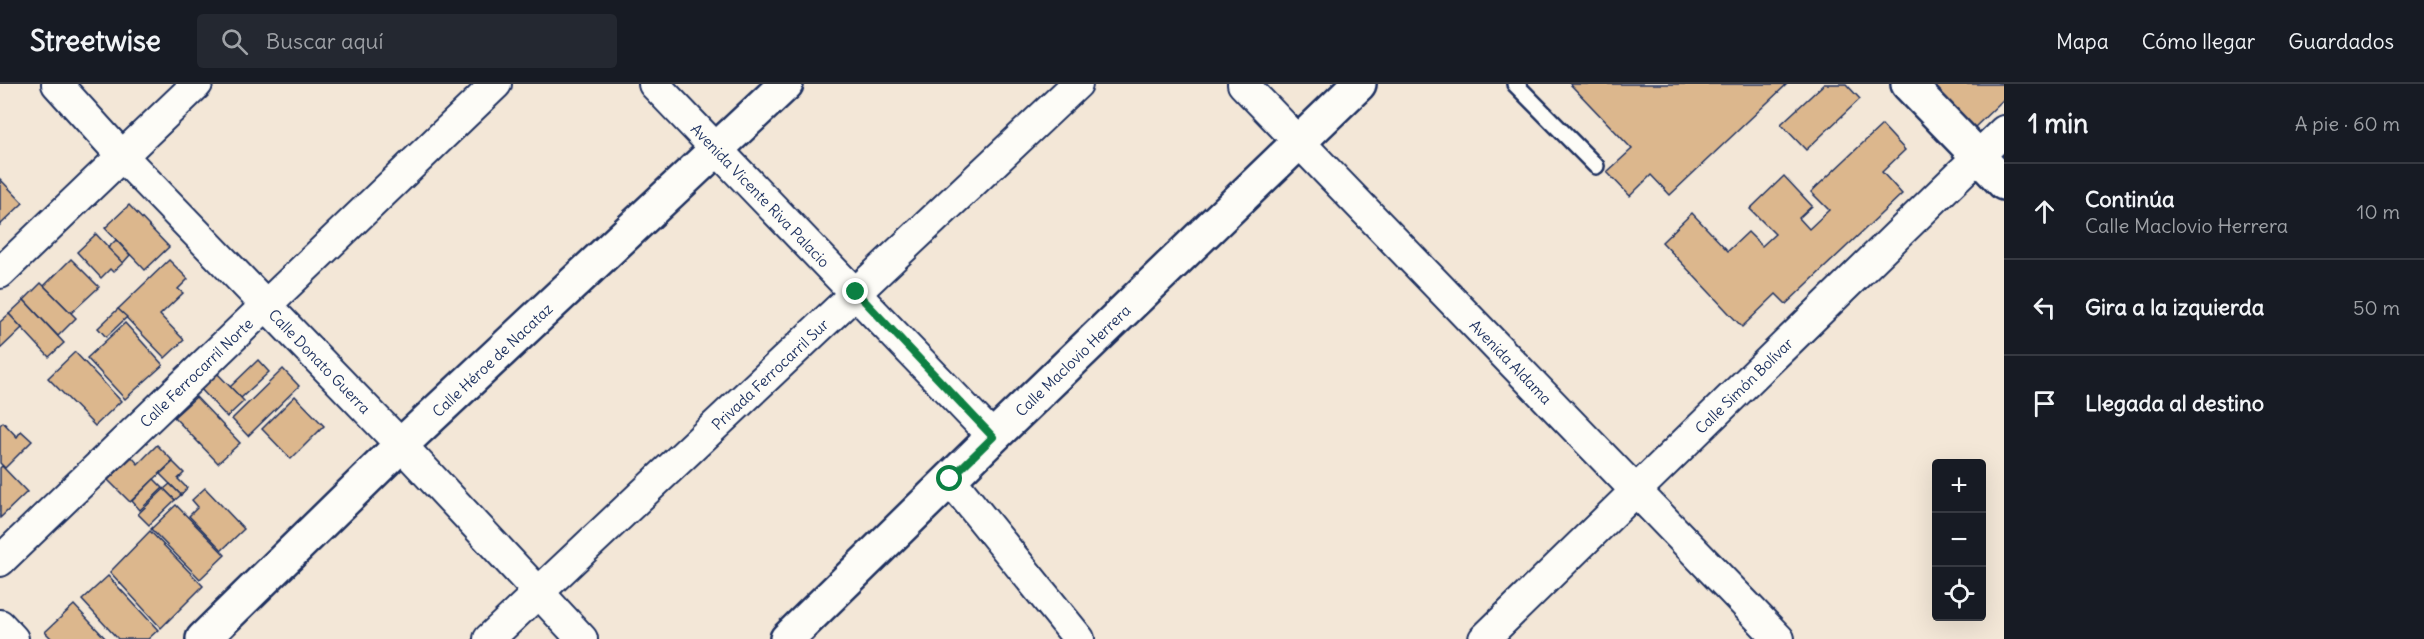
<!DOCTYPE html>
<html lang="es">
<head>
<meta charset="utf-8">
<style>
	:root { --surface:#171b24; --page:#242831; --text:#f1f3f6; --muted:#9ea1a6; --line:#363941 }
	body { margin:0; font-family:Delius,sans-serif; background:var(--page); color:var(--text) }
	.controls { position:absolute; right:18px; bottom:18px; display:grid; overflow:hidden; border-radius:6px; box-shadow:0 6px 24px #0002 }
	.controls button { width:54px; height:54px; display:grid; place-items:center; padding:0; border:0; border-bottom:2px solid var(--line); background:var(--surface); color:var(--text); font:30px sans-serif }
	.stop { position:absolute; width:18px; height:18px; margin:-14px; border:4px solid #0b8043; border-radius:50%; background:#fff }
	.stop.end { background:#0b8043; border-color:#fff; box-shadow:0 2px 6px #0008 }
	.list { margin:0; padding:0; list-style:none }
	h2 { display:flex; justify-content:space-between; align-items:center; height:78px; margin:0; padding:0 24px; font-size:26px }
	h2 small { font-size:20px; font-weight:400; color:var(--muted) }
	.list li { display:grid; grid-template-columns:39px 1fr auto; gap:18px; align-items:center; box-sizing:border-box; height:96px; padding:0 24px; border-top:2px solid var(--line) }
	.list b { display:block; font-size:22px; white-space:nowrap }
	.list p { margin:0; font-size:20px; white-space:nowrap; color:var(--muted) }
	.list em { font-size:20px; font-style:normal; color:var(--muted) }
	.icon { flex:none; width:33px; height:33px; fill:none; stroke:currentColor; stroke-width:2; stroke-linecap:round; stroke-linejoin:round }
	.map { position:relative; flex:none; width:2004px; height:555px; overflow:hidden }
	header { display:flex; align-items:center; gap:36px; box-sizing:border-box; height:84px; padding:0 30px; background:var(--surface); border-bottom:2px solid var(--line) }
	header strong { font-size:28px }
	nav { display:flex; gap:33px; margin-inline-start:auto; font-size:21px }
	.search { width:420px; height:54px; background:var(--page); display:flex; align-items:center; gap:15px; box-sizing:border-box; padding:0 21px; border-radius:6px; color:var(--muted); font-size:22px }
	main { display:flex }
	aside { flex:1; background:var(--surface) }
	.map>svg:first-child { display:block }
	.building { fill:#dcb78d; stroke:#1b2f5e; stroke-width:1.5 }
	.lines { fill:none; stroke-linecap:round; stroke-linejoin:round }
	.service-casing { stroke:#1b2f5e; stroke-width:20 }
	.minor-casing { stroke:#1b2f5e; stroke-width:34 }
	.tertiary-casing { stroke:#1b2f5e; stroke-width:38 }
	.service { stroke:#fdfcf7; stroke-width:15 }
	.minor { stroke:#fdfcf7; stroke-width:30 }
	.tertiary { stroke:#fdfcf7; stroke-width:33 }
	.route { stroke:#0b8043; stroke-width:8 }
	.labels { text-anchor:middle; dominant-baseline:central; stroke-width:5; stroke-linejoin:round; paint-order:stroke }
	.street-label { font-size:15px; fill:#1b2f5e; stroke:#fdfcf7 }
</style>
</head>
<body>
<header>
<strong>Streetwise</strong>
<div class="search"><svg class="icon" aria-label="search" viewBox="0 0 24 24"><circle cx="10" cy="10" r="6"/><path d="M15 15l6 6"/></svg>Buscar aquí</div>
<nav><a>Mapa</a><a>Cómo llegar</a><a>Guardados</a></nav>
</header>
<main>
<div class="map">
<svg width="2004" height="555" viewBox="0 0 2004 555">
	<rect width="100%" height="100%" fill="#f3e7d7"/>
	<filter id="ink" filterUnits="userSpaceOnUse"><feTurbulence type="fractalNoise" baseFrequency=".0167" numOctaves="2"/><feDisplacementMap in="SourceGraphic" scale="12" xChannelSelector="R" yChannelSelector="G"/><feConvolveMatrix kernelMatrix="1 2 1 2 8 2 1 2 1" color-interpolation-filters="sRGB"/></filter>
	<g filter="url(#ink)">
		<g class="building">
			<path d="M1570,0H1787L1670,111L1651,91L1630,112L1607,88L1632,65Z"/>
			<path d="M1824,0H1846L1860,15L1806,66L1781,40Z"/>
			<path d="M1931,0H2004V15L1974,44Z"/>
			<path d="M1882,41L1905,66L1882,88L1902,110L1786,220L1776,210L1742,243L1662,158L1692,129L1728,167L1748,148L1762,162L1775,150L1750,125L1784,92L1812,122L1799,134L1809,145L1829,126L1811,108Z"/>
			<path d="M0,95L23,119L0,141Z"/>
			<path d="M129,121L169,163L145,186L105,144Z"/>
			<path d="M96,150L123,179L113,188L110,185L101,194L77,168Z"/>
			<path d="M116,156L130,171L123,179L108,164Z"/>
			<path d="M71,175L99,203L71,229L44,202Z"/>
			<path d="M169,176L188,195L178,205L183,209L160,231L184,256L165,274L118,225Z"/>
			<path d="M41,199L76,234L58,252L24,216Z"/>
			<path d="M24,216L64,259L49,273L9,230Z"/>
			<path d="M118,225L127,233L106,253L98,244Z"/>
			<path d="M9,230L22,244L0,265V238Z"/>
			<path d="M125,239L163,281L125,315L87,274Z"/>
			<path d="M75,268L121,317L95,342L48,294Z"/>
			<path d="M258,276L269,288L241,314L230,303Z"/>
			<path d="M283,285L299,302L248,352L232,335Z"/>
			<path d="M215,287L244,317L227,333L199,303Z"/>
			<path d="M295,312L324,342L291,375L262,345Z"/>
			<path d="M196,313L240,359L218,379L174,333Z"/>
			<path d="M3,338L17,353L21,347L32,357L5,384L0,379V341Z"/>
			<path d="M157,361L173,377L130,418L108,396L132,373L138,380Z"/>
			<path d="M173,378L184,389L178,395L187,404L181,411L160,390Z"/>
			<path d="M2,382L27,408L0,434V384Z"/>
			<path d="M154,395L163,404L140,426L132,417Z"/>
			<path d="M170,400L181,411L175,416L164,405Z"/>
			<path d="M205,404L244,445L222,466L189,432L198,423L192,416Z"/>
			<path d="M164,405L175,416L149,441L138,430Z"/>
			<path d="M176,421L225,471L200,495L151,445Z"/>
			<path d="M150,447L203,502L161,544L110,488Z"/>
			<path d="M108,492L158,546L148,555H118L82,516Z"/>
			<path d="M74,521L106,555H52L45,548Z"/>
		</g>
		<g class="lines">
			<g class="service-casing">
				<path id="service" d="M1515,0L1596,82"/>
			</g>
			<g class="minor-casing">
				<g id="minor">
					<path id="s1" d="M57,0L122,72L401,361L582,555"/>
					<path id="s2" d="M654,0L993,353"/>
					<path id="s3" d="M1243,0L1779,555"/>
					<path d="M0,189L197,0"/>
					<path d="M950,395L1079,555"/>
					<path id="s4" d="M0,477L496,0"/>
					<path d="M0,541L13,555"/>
					<path id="s5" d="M489,555L1077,0"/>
					<path id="s6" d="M1484,555L2004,47"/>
				</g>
			</g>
			<g class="tertiary-casing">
				<g id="tertiary">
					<path d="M1908,0L2004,99"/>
					<path id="s7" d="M203,555L401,361L786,0"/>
					<path id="s8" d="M787,555L993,353L1359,0"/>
				</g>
			</g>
			<use href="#service" class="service"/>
			<use href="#minor" class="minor"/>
			<use href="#tertiary" class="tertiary"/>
		</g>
	</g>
	<g class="lines" filter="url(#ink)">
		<path class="route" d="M856,208L993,353L950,395"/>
	</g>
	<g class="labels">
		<g class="street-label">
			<text stroke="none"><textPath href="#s2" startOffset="154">Avenida Vicente Riva Palacio</textPath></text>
			<text stroke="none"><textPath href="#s7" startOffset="402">Calle Héroe de Nacataz</textPath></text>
			<text stroke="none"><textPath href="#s8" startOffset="399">Calle Maclovio Herrera</textPath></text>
			<text stroke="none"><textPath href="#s3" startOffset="386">Avenida Aldama</textPath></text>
			<text stroke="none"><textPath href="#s1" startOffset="382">Calle Donato Guerra</textPath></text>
			<text stroke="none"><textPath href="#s4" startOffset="272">Calle Ferrocarril Norte</textPath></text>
			<text stroke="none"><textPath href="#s5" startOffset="386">Privada Ferrocarril Sur</textPath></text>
			<text stroke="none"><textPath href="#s6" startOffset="363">Calle Simón Bolívar</textPath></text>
		</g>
	</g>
</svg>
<div class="controls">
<button>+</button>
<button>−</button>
<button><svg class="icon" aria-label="locate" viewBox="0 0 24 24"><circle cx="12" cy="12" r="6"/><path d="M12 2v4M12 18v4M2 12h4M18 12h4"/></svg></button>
</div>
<div class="stop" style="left:950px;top:395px"></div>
<div class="stop end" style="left:856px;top:208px"></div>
</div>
<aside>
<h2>1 min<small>A pie · 60 m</small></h2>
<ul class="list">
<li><svg class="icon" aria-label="ahead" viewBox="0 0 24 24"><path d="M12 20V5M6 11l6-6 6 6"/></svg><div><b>Continúa</b><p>Calle Maclovio Herrera</p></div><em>10 m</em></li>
<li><svg class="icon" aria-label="left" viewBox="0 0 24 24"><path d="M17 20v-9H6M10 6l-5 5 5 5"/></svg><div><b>Gira a la izquierda</b></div><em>50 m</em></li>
<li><svg class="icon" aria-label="arrive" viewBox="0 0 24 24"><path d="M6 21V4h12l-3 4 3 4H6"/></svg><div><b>Llegada al destino</b></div></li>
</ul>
</aside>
</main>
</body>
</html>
